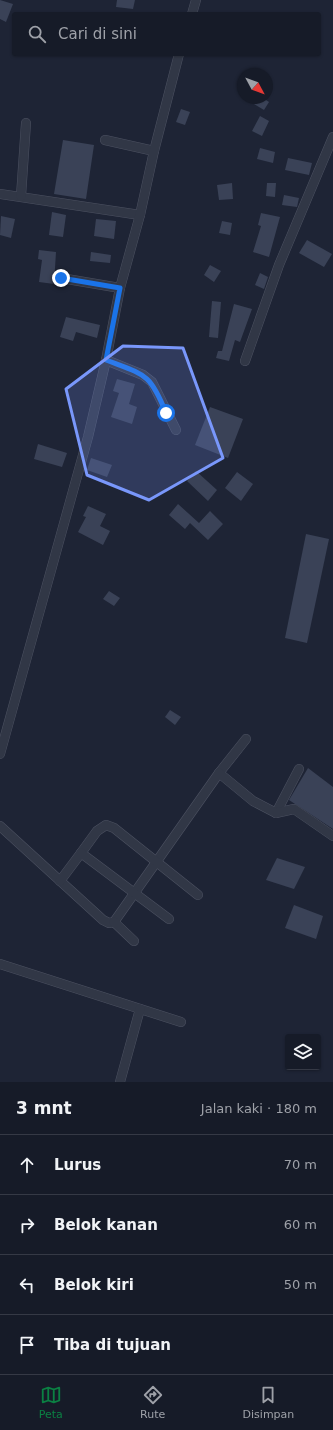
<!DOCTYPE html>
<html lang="id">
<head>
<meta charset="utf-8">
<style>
	:root { --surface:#161b28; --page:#1f2430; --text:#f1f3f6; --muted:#9ea1a8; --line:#353945; --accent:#0b8043 }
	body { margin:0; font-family:"DejaVu Sans",sans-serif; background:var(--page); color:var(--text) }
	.controls { position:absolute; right:12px; bottom:12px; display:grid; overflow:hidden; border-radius:4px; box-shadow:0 1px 3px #0004 }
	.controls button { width:36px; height:36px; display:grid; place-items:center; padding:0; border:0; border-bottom:1px solid var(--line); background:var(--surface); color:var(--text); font:20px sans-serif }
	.compass { position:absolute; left:237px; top:68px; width:36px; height:36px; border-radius:50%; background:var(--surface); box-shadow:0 1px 3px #0004; rotate:131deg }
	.stop { position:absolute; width:12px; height:12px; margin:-9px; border:3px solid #1a73e8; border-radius:50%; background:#fff }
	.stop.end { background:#1a73e8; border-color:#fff; box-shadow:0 1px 4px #0008 }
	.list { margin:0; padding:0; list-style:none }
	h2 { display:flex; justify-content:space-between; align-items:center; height:52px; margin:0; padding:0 16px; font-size:17px }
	h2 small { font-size:13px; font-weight:400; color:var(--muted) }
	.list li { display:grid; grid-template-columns:26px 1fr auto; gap:12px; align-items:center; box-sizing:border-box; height:60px; padding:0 16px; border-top:1px solid var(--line) }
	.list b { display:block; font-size:15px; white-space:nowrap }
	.list em { font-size:13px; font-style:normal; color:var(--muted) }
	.icon { flex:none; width:22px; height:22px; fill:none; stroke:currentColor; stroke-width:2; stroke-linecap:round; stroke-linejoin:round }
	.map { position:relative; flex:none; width:333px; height:1082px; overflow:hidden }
	.search { position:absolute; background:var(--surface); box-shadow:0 1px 3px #0004; left:12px; right:12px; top:12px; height:44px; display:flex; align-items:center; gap:10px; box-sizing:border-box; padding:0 14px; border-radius:4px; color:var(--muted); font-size:15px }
	.sheet { height:292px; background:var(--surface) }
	nav { display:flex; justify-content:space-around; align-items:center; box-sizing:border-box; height:56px; border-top:1px solid var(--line); background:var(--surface); font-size:11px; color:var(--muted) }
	nav a { display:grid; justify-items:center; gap:2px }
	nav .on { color:var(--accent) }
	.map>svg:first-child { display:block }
	.building { fill:#3a4257 }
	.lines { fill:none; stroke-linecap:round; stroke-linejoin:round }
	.minor-casing { stroke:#4c5161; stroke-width:10 }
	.minor { stroke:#313746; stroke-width:9 }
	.route { stroke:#1a73e8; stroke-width:5 }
	.marked { fill:#7997fb; fill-opacity:0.2; stroke:#7997fb; stroke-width:3; stroke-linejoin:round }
</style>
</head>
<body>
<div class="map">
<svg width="333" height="1082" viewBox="0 0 333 1082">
	<rect width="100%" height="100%" fill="#1e2435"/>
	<g class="building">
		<path d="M0,0L13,4L6,22L0,19Z"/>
		<path d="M117,0H135L133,9L116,7Z"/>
		<path d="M258,98H263L269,102L264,110L254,104Z"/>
		<path d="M181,109L190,112L185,125L176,122Z"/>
		<path d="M260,116L269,121L262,136L252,131Z"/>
		<path d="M63,140L94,145L86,199L54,194Z"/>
		<path d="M260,148L275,152L273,163L257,159Z"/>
		<path d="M288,158L312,163L309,175L285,170Z"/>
		<path d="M232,183L233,199L219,200L217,185Z"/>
		<path d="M267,183H276L275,197L266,196Z"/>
		<path d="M284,195L299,198L297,207L282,205Z"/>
		<path d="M52,212L66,215L63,237L49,235Z"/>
		<path d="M261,213L280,217L269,257L253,252L261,226L258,225Z"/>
		<path d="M1,216L15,219L11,238L0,235Z"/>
		<path d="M96,219L116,221L114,239L94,236Z"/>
		<path d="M222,221L232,223L230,235L219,233Z"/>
		<path d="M307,240L332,254L324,267L299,253Z"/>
		<path d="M39,250L56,252L54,284L39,282L42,260L38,259Z"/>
		<path d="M91,252L111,255L110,263L90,261Z"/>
		<path d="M210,265L221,271L214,282L204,275Z"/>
		<path d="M260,273L268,277L264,289L255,285Z"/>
		<path d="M212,301L221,302L218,338L209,337Z"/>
		<path d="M234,304L252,309L240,342L235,340L229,361L216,358L218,351H222Z"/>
		<path d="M66,317L100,325L97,338L76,332L73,341L60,337Z"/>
		<path d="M117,379L135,384L129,404L137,407L132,424L111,417L119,393L113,391Z"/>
		<path d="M210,407L243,419L228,458L195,445Z"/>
		<path d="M38,444L67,453L62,467L34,459Z"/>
		<path d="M91,458L112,465L107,477L87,470Z"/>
		<path d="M196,471L217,490L208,501L187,481Z"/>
		<path d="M237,472L253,484L241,501L225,488Z"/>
		<path d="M178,504L199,523L210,511L223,524L208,540L190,523L185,529L169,515Z"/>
		<path d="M88,506L106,514L100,526L110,531L103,545L78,532L86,517L83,516Z"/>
		<path d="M306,534L329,539L307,643L285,638Z"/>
		<path d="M109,591L120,598L114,606L103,599Z"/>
		<path d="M170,710L181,717L175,725L165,717Z"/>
		<path d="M308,768L333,787V829L289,800Z"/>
		<path d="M277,858L305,867L294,889L266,880Z"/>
		<path d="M294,905L323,916L316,939L285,928Z"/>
	</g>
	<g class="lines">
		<g class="minor-casing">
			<g id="minor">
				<path d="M192,14L196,0"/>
				<path d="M105,140L154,151"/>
				<path d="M0,194L140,215"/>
				<path d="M21,196L26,123"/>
				<path d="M61,278L120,288"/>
				<path d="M106,360L143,375L152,382L176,430"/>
				<path d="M245,361L279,265L333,137"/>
				<path d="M0,754L88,437L106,360L120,288L140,215L154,151L179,54"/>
				<path d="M219,773L246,739"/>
				<path d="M276,813L299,769"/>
				<path d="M0,826L103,920L109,923L114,922L219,773L253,801L276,813L294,809L333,836"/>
				<path d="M81,853L97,831L106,825L114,828L198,895"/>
				<path d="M60,881L81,853L169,919"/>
				<path d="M114,922L134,941"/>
				<path d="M0,964L181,1022"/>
				<path d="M120,1082L140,1009"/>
			</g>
		</g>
		<use href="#minor" class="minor"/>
	</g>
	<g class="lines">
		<path class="route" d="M61,278L120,288L106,360C145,375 150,373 166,413"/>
	</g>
	<path class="marked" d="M123,346L183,348L223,458L149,500L87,475L66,389Z"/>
</svg>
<div class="controls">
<button><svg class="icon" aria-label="layers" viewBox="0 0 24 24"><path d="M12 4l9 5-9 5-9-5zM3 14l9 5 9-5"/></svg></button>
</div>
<svg class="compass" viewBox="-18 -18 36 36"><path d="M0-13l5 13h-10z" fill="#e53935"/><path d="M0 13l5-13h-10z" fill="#9ea1a8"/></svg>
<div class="stop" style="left:166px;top:413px"></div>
<div class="stop end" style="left:61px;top:278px"></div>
<div class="search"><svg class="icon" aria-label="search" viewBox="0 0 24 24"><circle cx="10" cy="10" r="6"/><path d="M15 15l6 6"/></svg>Cari di sini</div>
</div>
<section class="sheet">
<h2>3 mnt<small>Jalan kaki · 180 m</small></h2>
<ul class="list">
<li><svg class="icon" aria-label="ahead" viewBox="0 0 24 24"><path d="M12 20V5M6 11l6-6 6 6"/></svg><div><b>Lurus</b></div><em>70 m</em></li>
<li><svg class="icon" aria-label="right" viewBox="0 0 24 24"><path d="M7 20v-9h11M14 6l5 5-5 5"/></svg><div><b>Belok kanan</b></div><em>60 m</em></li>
<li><svg class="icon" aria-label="left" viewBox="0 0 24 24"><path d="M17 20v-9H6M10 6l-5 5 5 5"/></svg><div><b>Belok kiri</b></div><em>50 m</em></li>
<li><svg class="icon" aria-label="arrive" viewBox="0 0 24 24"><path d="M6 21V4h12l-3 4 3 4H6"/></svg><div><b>Tiba di tujuan</b></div></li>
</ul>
</section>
<nav>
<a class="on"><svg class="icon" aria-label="map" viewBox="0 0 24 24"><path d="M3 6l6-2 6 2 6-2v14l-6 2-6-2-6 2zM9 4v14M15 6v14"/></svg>Peta</a>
<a><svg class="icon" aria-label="directions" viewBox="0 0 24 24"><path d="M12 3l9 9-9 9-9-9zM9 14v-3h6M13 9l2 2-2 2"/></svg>Rute</a>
<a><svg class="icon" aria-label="saved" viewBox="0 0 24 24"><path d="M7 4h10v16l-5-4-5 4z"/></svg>Disimpan</a>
</nav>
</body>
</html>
